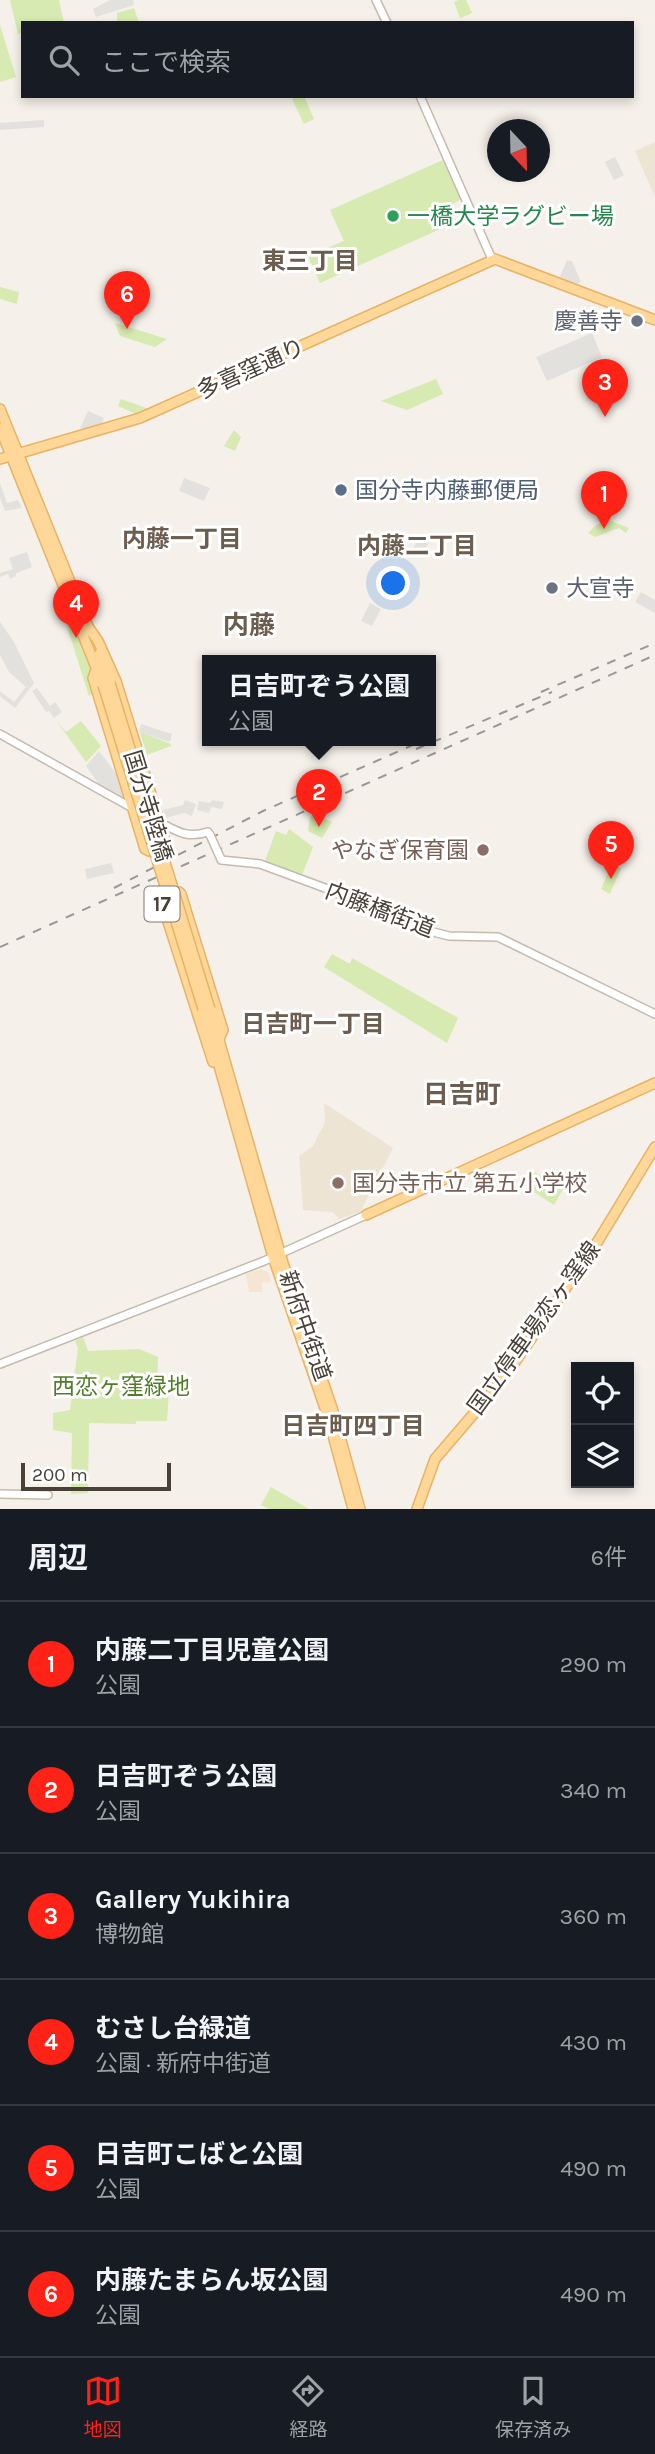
<!DOCTYPE html>
<html lang="ja">
<head>
<meta charset="utf-8">
<style>
	:root { --surface:#171b24; --page:#20242c; --text:#f1f3f6; --muted:#9ea1a6; --line:#363941; --accent:#fe2217 }
	body { margin:0; font-family:Karla,"Noto Sans JP",sans-serif; background:var(--page); color:var(--text) }
	.controls { position:absolute; right:21px; bottom:21px; display:grid; overflow:hidden; border-radius:0px; box-shadow:0 4px 10px #0003 }
	.controls button { width:63px; height:63px; display:grid; place-items:center; padding:0; border:0; border-bottom:2px solid var(--line); background:var(--surface); color:var(--text); font:35px sans-serif }
	.compass { position:absolute; left:487px; top:119px; width:63px; height:63px; border-radius:50%; background:var(--surface); box-shadow:0 4px 10px #0003; rotate:158deg }
	.scale { position:absolute; left:21px; bottom:18px; width:150px; box-sizing:border-box; padding-left:7px; border:4px solid #494037; border-top:0; font-size:19px; line-height:24px; white-space:nowrap; color:#494037; -webkit-text-stroke:5px #fff; paint-order:stroke }
	.you { position:absolute; left:394px; top:584px; width:24px; height:24px; margin:-18px; border:5px solid #fff; border-radius:50%; background:#1a73e8; box-shadow:0 0 0 10px #1a73e833 }
	.badge { display:grid; place-items:center; width:46px; height:46px; border-radius:50%; background:var(--accent); color:#fff; font-size:23px; font-weight:700 }
	.pin { position:absolute; translate:-50% -58px; filter:drop-shadow(0 2px 4px #0008) }
	.pin::after { content:''; position:absolute; top:37px; width:24px; height:21px; background:inherit; clip-path:polygon(0 0,100% 0,50% 100%) }
	.popup { position:absolute; left:202px; top:655px; width:234px; height:91px; box-sizing:border-box; display:grid; place-content:center; border-radius:0px; background:var(--surface); filter:drop-shadow(0 2px 5px #0005); font-size:23px; white-space:nowrap; color:var(--muted) }
	.popup b { font-size:26px; color:var(--text) }
	.popup::after { content:''; position:absolute; left:50%; top:100%; margin-left:-14px; border:14px solid transparent; border-top-color:var(--surface) }
	.list { margin:0; padding:0; list-style:none }
	h2 { display:flex; justify-content:space-between; align-items:center; height:91px; margin:0; padding:0 28px; font-size:30px }
	h2 small { font-size:23px; font-weight:400; color:var(--muted) }
	.list li { display:grid; grid-template-columns:46px 1fr auto; gap:21px; align-items:center; box-sizing:border-box; height:126px; padding:0 28px; border-top:2px solid var(--line) }
	.list b { display:block; font-size:26px; white-space:nowrap }
	.list p { margin:0; font-size:23px; white-space:nowrap; color:var(--muted) }
	.list em { font-size:23px; font-style:normal; color:var(--muted) }
	.icon { flex:none; width:38px; height:38px; fill:none; stroke:currentColor; stroke-width:2; stroke-linecap:round; stroke-linejoin:round }
	.map { position:relative; flex:none; width:655px; height:1509px; overflow:hidden }
	.search { position:absolute; background:var(--surface); box-shadow:0 4px 10px #0003; left:21px; right:21px; top:21px; height:77px; display:flex; align-items:center; gap:18px; box-sizing:border-box; padding:0 24px; border-radius:0px; color:var(--muted); font-size:26px }
	.sheet { height:847px; background:var(--surface) }
	nav { display:flex; justify-content:space-around; align-items:center; box-sizing:border-box; height:98px; border-top:2px solid var(--line); background:var(--surface); font-size:19px; color:var(--muted) }
	nav a { display:grid; justify-items:center; gap:4px }
	nav .on { color:var(--accent) }
	.map>svg:first-child { display:block }
	.commercial { fill:#f7e5d4 }
	.education { fill:#eee4d3 }
	.green { fill:#d6eab1 }
	.parking { fill:#e3e1de }
	.lines { fill:none; stroke-linecap:round; stroke-linejoin:round }
	.minor-casing { stroke:#c4baae; stroke-width:10 }
	.major-casing { stroke:#e7b365; stroke-width:12 }
	.minor { stroke:#fff; stroke-width:7 }
	.major { stroke:#ffd798; stroke-width:9 }
	.rail { stroke:#989898; stroke-width:2; stroke-dasharray:9 9; stroke-linecap:butt }
	.minor-bridge-casing { stroke:#c4baae; stroke-width:10; stroke-linecap:butt }
	.major-bridge-casing { stroke:#e7b365; stroke-width:12; stroke-linecap:butt }
	.minor-bridge { stroke:#fff; stroke-width:7 }
	.major-bridge { stroke:#ffd798; stroke-width:9 }
	.leisure-dot { fill:#2e9e5b; stroke:#fff; stroke-width:2.5 }
	.worship-dot { fill:#6b7280; stroke:#fff; stroke-width:2.5 }
	.service-dot { fill:#5c6f8a; stroke:#fff; stroke-width:2.5 }
	.education-dot { fill:#8d6e63; stroke:#fff; stroke-width:2.5 }
	.labels { text-anchor:middle; dominant-baseline:central; stroke-width:6; stroke-linejoin:round; paint-order:stroke }
	.shield { fill:#fff; stroke:#807973; stroke-width:2 }
	.shield-label { font-size:21px; font-weight:bold; fill:#494037 }
	.leisure-label { font-size:23px; fill:#27864d; stroke:#fff; text-anchor:start }
	.worship-label { font-size:23px; fill:#5b616d; stroke:#fff; text-anchor:end }
	.street-label { font-size:23px; fill:#494037; stroke:#fff }
	.service-label { font-size:23px; fill:#4e5e75; stroke:#fff; text-anchor:start }
	.education-label { font-size:23px; fill:#785e54; stroke:#fff; text-anchor:end }
	.park-label { font-size:23px; fill:#517d28; stroke:#fff }
	.neighbourhood-label { font-size:24px; font-weight:bold; fill:#6c5d4e; stroke:#fff }
	.quarter-label { font-size:26px; font-weight:bold; fill:#6c5d4e; stroke:#fff }
</style>
</head>
<body>
<div class="map">
<svg width="655" height="1509" viewBox="0 0 655 1509">
	<rect width="100%" height="100%" fill="#f5f0e9"/>
	<path class="commercial" d="M260,1269L268,1272L271,1282L262,1283V1292H249L246,1274Z"/>
	<g class="education">
		<path d="M655,142V197L635,151Z"/>
		<path d="M324,1103L393,1148L360,1212L339,1219L333,1212L303,1210L299,1156L313,1146L325,1122Z"/>
	</g>
	<g class="green">
		<path d="M10,0H59L64,23H23V33L18,34Z"/>
		<path d="M459,0H466L472,13L460,18L454,2Z"/>
		<path d="M134,8L139,23H117V13Z"/>
		<path d="M0,25L16,77L0,82Z"/>
		<path d="M297,96H304L314,119L304,124L292,99Z"/>
		<path d="M443,160L461,199L450,206L456,222L320,283L308,256L344,241L330,210Z"/>
		<path d="M0,287L19,292L17,304L0,299Z"/>
		<path d="M115,323L167,339L155,347L120,336Z"/>
		<path d="M436,379L443,394L407,410L381,401Z"/>
		<path d="M121,399L149,409L138,415L118,406Z"/>
		<path d="M234,430L241,437L235,451L224,446Z"/>
		<path d="M608,520L629,528L626,533L619,528L595,537L588,533L595,526Z"/>
		<path d="M66,595L97,678L98,690L89,696L58,598Z"/>
		<path d="M56,720L66,732L81,721L101,746L86,762Z"/>
		<path d="M140,732L171,744V746L147,755Z"/>
		<path d="M315,814L332,822L322,838L308,831L310,817Z"/>
		<path d="M289,829L313,847L302,875L265,861L276,831L286,835Z"/>
		<path d="M612,864L621,868L610,894L601,889Z"/>
		<path d="M332,954L350,964L352,958L458,1018L447,1043L324,967Z"/>
		<path d="M535,1172L563,1189L554,1205L526,1187Z"/>
		<path d="M83,1337L88,1351L139,1349L158,1357L157,1390L169,1391L167,1421H136V1424L89,1423L88,1493L71,1494L72,1433L53,1430V1413L70,1410L78,1348L75,1341Z"/>
		<path d="M271,1487L309,1509H269L261,1505Z"/>
	</g>
	<g class="parking">
		<path d="M110,0H133L134,5L96,17L93,9Z"/>
		<path d="M44,120V127L0,130V123Z"/>
		<path d="M615,157L624,175L614,180L605,162Z"/>
		<path d="M567,260L572,261L581,282L574,285L559,279Z"/>
		<path d="M600,314L606,321L576,334L571,325Z"/>
		<path d="M592,333L602,357L547,381L536,357Z"/>
		<path d="M88,411L104,418L100,427L87,431L80,428Z"/>
		<path d="M184,478L210,488L204,501L179,491Z"/>
		<path d="M0,483L7,503L18,500L22,508L5,511L0,498Z"/>
		<path d="M421,534L431,539L422,554L413,549Z"/>
		<path d="M27,552L32,567L16,573V576L10,579L8,574L0,577V573L13,569L9,558Z"/>
		<path d="M641,592L655,600V613L635,602Z"/>
		<path d="M370,603L381,609L372,626L361,621Z"/>
		<path d="M0,622L14,642L34,683L15,708L0,696V691L14,702L26,687L9,672L0,655Z"/>
		<path d="M37,688L50,706L55,702L62,712L54,718L49,711L46,712L32,691Z"/>
		<path d="M141,724L172,734L170,742L139,732Z"/>
		<path d="M99,751L118,776L127,800L101,787L86,766Z"/>
		<path d="M185,800L196,804L192,816L184,813L166,818L163,810L183,805Z"/>
		<path d="M212,800L224,802L222,809L211,807L209,813L197,810L199,801L210,803Z"/>
		<path d="M111,863L114,873L87,879L85,869Z"/>
	</g>
	<g class="lines">
		<g class="minor-casing">
			<g id="minor">
				<path d="M376,0L387,23"/>
				<path d="M420,96L491,257L495,259"/>
				<path d="M0,734L134,809"/>
				<path d="M157,821C177,831 186,839 208,832L210,835"/>
				<path d="M220,857L221,860L260,864L325,888L406,925L449,936L498,937L655,1014"/>
				<path d="M0,1364L264,1261L366,1215"/>
				<path d="M0,1494L48,1495"/>
			</g>
		</g>
		<g class="major-casing">
			<g id="major">
				<path d="M0,409L90,631"/>
				<path d="M0,428L103,685"/>
				<path d="M0,459L140,418L495,259L655,320"/>
				<path d="M89,628L98,641L116,681L166,843L164,847L149,851L145,849L93,678L97,667"/>
				<path d="M99,654L110,683"/>
				<path d="M203,1009L273,1257L328,1417L353,1509"/>
				<path d="M210,1009L283,1263L332,1408L360,1509"/>
				<path d="M213,1062L161,900L162,896L179,892L181,894L223,1030L219,1039"/>
				<path d="M366,1215L655,1083"/>
				<path d="M417,1509L435,1459L494,1390L515,1362L598,1241L655,1147"/>
			</g>
		</g>
		<use href="#minor" class="minor"/>
		<use href="#major" class="major"/>
		<g class="rail">
			<path d="M541,692L655,643"/>
			<path d="M416,749L552,692"/>
			<path d="M114,888L263,811L422,741"/>
			<path d="M0,947L655,655"/>
		</g>
		<g class="minor-bridge-casing">
			<path id="minor-bridge" d="M210,835L220,857"/>
		</g>
		<g class="major-bridge-casing">
			<g id="major-bridge">
				<path d="M110,683L210,1009"/>
				<path d="M103,685L203,1009"/>
			</g>
		</g>
		<use href="#minor-bridge" class="minor-bridge"/>
		<use href="#major-bridge" class="major-bridge"/>
	</g>
	<circle class="leisure-dot" cx="393" cy="216" r="7"/>
	<g class="worship-dot">
		<circle cx="637" cy="321" r="7"/>
		<circle cx="552" cy="588" r="7"/>
	</g>
	<circle class="service-dot" cx="341" cy="490" r="7"/>
	<g class="education-dot">
		<circle cx="483" cy="850" r="7"/>
		<circle cx="338" cy="1183" r="7"/>
	</g>
	<g class="labels">
		<rect class="shield" x="144.5" y="886.5" width="35" height="35" rx="5"/>
		<g class="shield-label">
			<text x="162" y="904">17</text>
		</g>
		<g class="leisure-label">
			<text x="407" y="216">一橋大学ラグビー場</text>
		</g>
		<g class="worship-label">
			<text x="623" y="321">慶善寺</text>
			<text x="566" y="588" text-anchor="start">大宣寺</text>
		</g>
		<g class="street-label">
			<text transform="translate(251 369) rotate(-24)">多喜窪通り</text>
			<text transform="translate(148 806) rotate(73)">国分寺陸橋</text>
			<text transform="translate(380 910) rotate(21)">内藤橋街道</text>
			<text transform="translate(305 1326) rotate(71)">新府中街道</text>
			<text transform="translate(534 1328) rotate(-54)">国立停車場恋ヶ窪線</text>
		</g>
		<g class="service-label">
			<text x="355" y="490">国分寺内藤郵便局</text>
		</g>
		<g class="education-label">
			<text x="469" y="850">やなぎ保育園</text>
			<text x="352" y="1183" text-anchor="start">国分寺市立 第五小学校</text>
		</g>
		<g class="park-label">
			<text x="121" y="1386">西恋ヶ窪緑地</text>
		</g>
		<g class="neighbourhood-label">
			<text x="310" y="261">東三丁目</text>
			<text x="182" y="539">内藤一丁目</text>
			<text x="417" y="546">内藤二丁目</text>
			<text x="313" y="1024">日吉町一丁目</text>
			<text x="353" y="1426">日吉町四丁目</text>
		</g>
		<g class="quarter-label">
			<text x="249" y="625">内藤</text>
			<text x="462" y="1094">日吉町</text>
		</g>
	</g>
</svg>
<div class="controls">
<button><svg class="icon" aria-label="locate" viewBox="0 0 24 24"><circle cx="12" cy="12" r="6"/><path d="M12 2v4M12 18v4M2 12h4M18 12h4"/></svg></button>
<button><svg class="icon" aria-label="layers" viewBox="0 0 24 24"><path d="M12 4l9 5-9 5-9-5zM3 14l9 5 9-5"/></svg></button>
</div>
<svg class="compass" viewBox="-18 -18 36 36"><path d="M0-13l5 13h-10z" fill="#e53935"/><path d="M0 13l5-13h-10z" fill="#9ea1a6"/></svg>
<div class="scale">200 m</div>
<div class="you"></div>
<div class="pin badge" style="left:604px;top:529px">1</div>
<div class="pin badge" style="left:319px;top:827px">2</div>
<div class="popup"><b>日吉町ぞう公園</b>公園</div>
<div class="pin badge" style="left:605px;top:417px">3</div>
<div class="pin badge" style="left:76px;top:638px">4</div>
<div class="pin badge" style="left:611px;top:879px">5</div>
<div class="pin badge" style="left:127px;top:329px">6</div>
<div class="search"><svg class="icon" aria-label="search" viewBox="0 0 24 24"><circle cx="10" cy="10" r="6"/><path d="M15 15l6 6"/></svg>ここで検索</div>
</div>
<section class="sheet">
<h2>周辺<small>6件</small></h2>
<ul class="list">
<li><span class="badge">1</span><div><b>内藤二丁目児童公園</b><p>公園</p></div><em>290 m</em></li>
<li><span class="badge">2</span><div><b>日吉町ぞう公園</b><p>公園</p></div><em>340 m</em></li>
<li><span class="badge">3</span><div><b>Gallery Yukihira</b><p>博物館</p></div><em>360 m</em></li>
<li><span class="badge">4</span><div><b>むさし台緑道</b><p>公園 · 新府中街道</p></div><em>430 m</em></li>
<li><span class="badge">5</span><div><b>日吉町こばと公園</b><p>公園</p></div><em>490 m</em></li>
<li><span class="badge">6</span><div><b>内藤たまらん坂公園</b><p>公園</p></div><em>490 m</em></li>
</ul>
</section>
<nav>
<a class="on"><svg class="icon" aria-label="map" viewBox="0 0 24 24"><path d="M3 6l6-2 6 2 6-2v14l-6 2-6-2-6 2zM9 4v14M15 6v14"/></svg>地図</a>
<a><svg class="icon" aria-label="directions" viewBox="0 0 24 24"><path d="M12 3l9 9-9 9-9-9zM9 14v-3h6M13 9l2 2-2 2"/></svg>経路</a>
<a><svg class="icon" aria-label="saved" viewBox="0 0 24 24"><path d="M7 4h10v16l-5-4-5 4z"/></svg>保存済み</a>
</nav>
</body>
</html>
